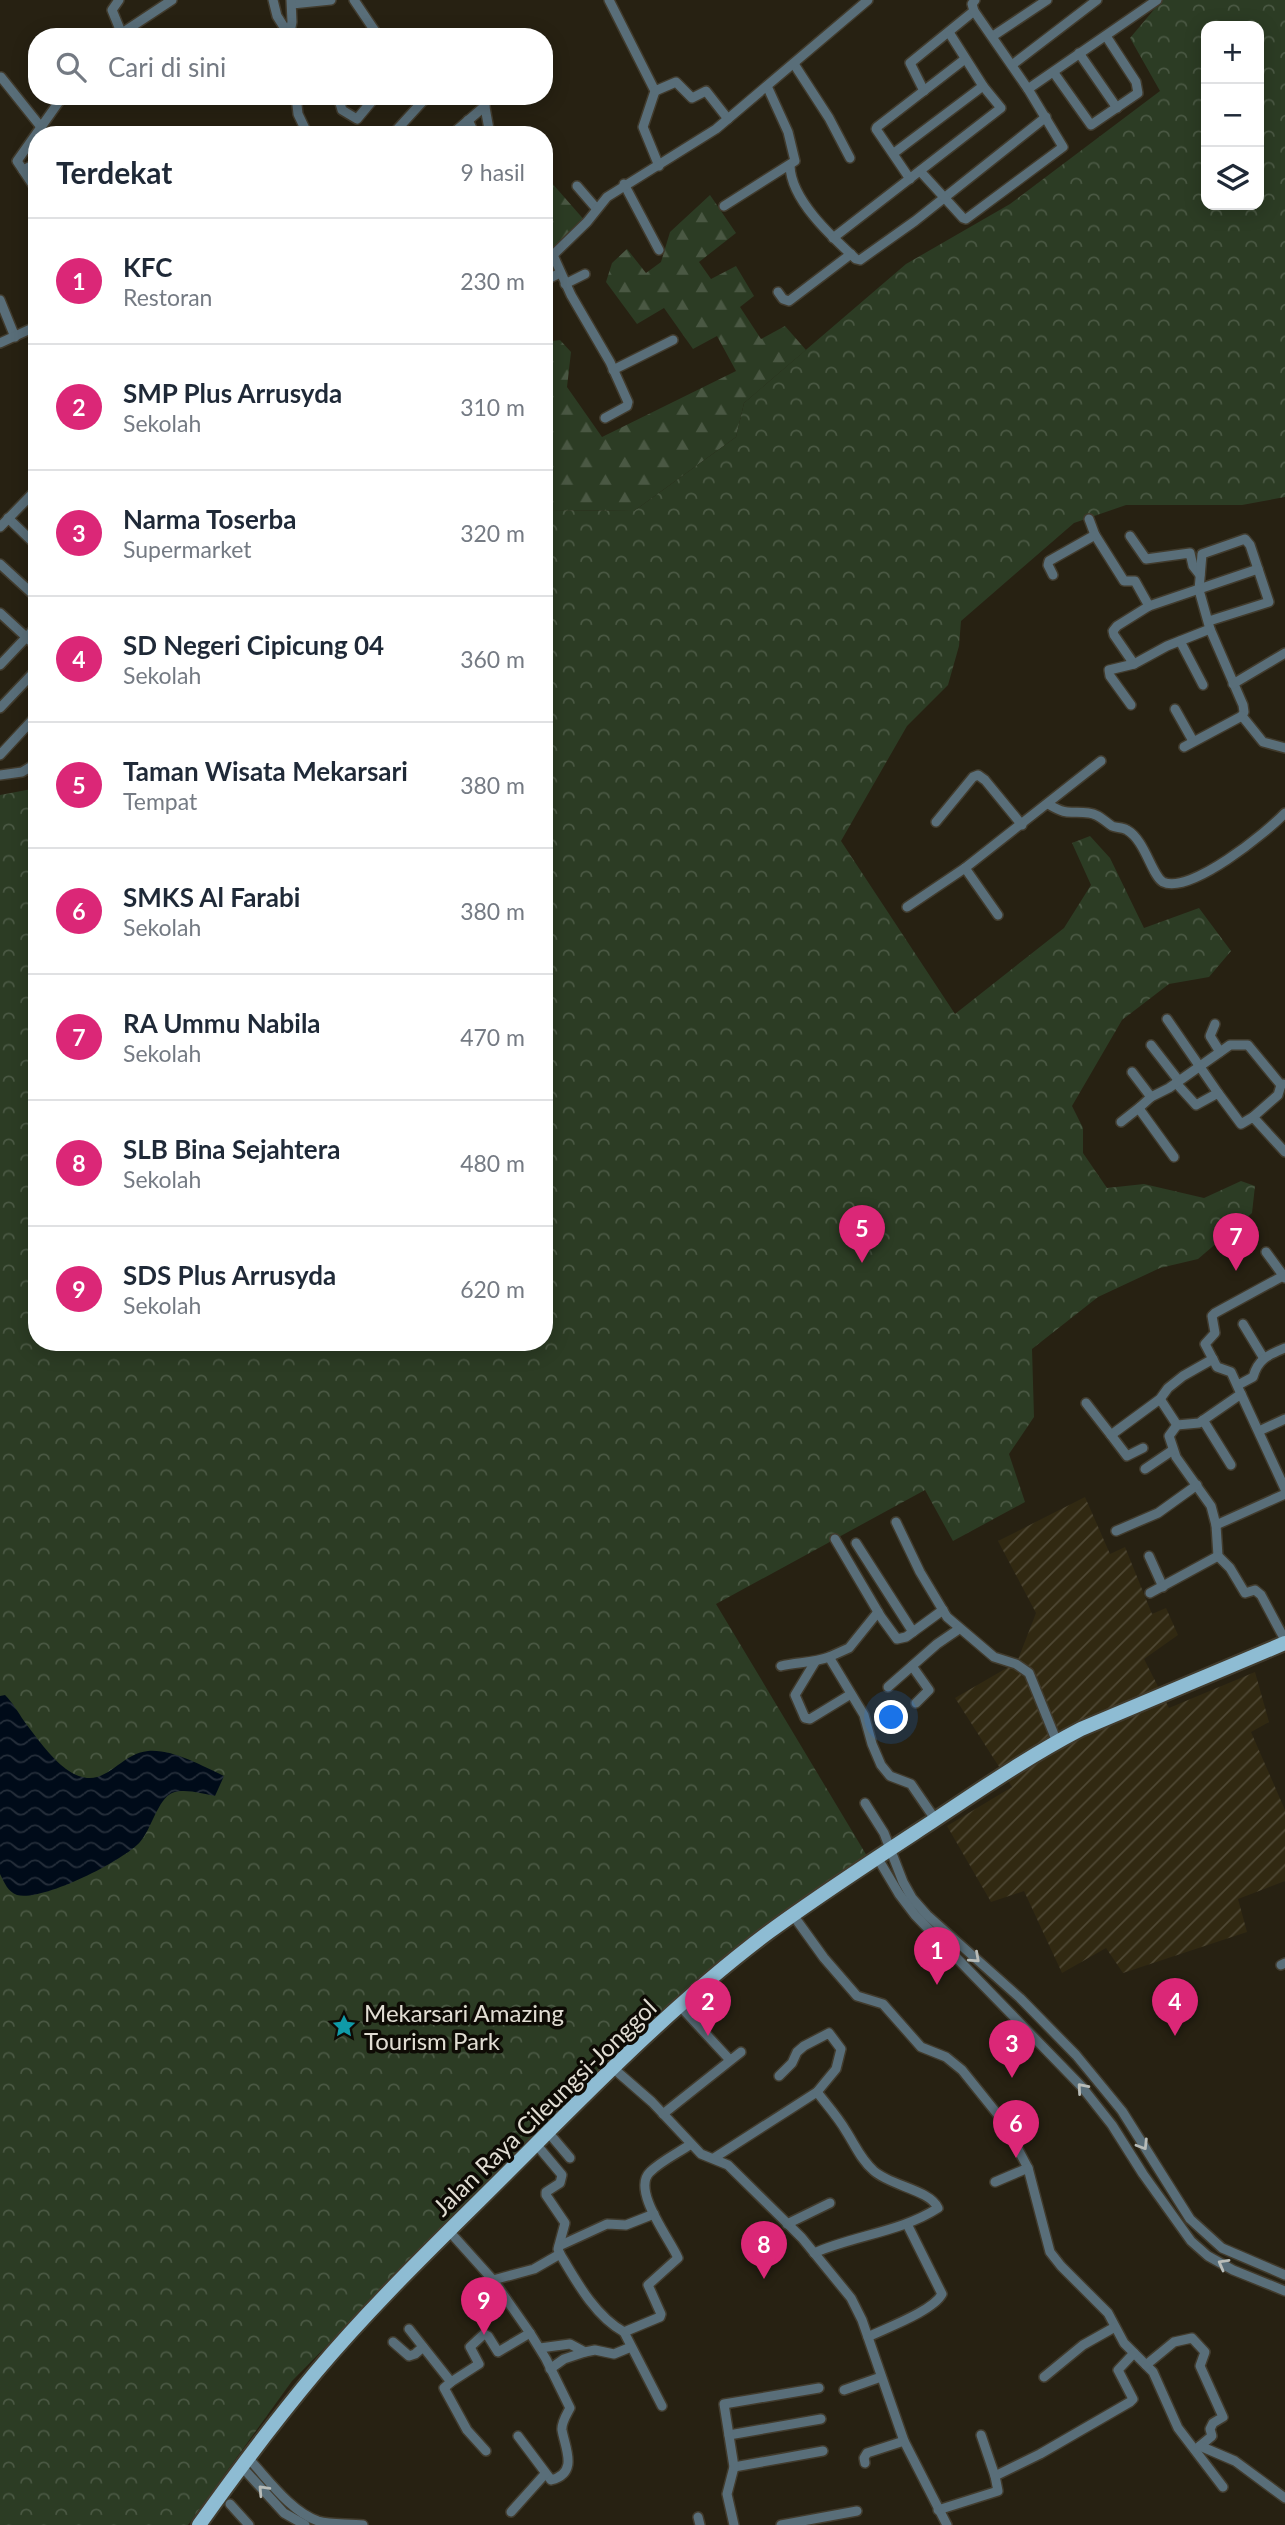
<!DOCTYPE html>
<html lang="id">
<head>
<meta charset="utf-8">
<style>
	:root { --surface:#fff; --page:#f2f2f3; --text:#1f2937; --muted:#747a83; --line:#e0e1e3; --accent:#db2777 }
	body { margin:0; font-family:Lato,sans-serif; background:var(--page); color:var(--text) }
	.controls { position:absolute; right:21px; top:21px; display:grid; overflow:hidden; border-radius:14px; box-shadow:0 4px 18px #0003 }
	.controls button { width:63px; height:63px; display:grid; place-items:center; padding:0; border:0; border-bottom:2px solid var(--line); background:var(--surface); color:var(--text); font:35px sans-serif }
	.you { position:absolute; left:892px; top:1718px; width:24px; height:24px; margin:-18px; border:5px solid #fff; border-radius:50%; background:#1a73e8; box-shadow:0 0 0 10px #1a73e833 }
	.badge { display:grid; place-items:center; width:46px; height:46px; border-radius:50%; background:var(--accent); color:#fff; font-size:23px; font-weight:700 }
	.pin { position:absolute; translate:-50% -58px; filter:drop-shadow(0 2px 4px #0008) }
	.pin::after { content:''; position:absolute; top:37px; width:24px; height:21px; background:inherit; clip-path:polygon(0 0,100% 0,50% 100%) }
	.list { margin:0; padding:0; list-style:none }
	h2 { display:flex; justify-content:space-between; align-items:center; height:91px; margin:0; padding:0 28px; font-size:30px }
	h2 small { font-size:23px; font-weight:400; color:var(--muted) }
	.list li { display:grid; grid-template-columns:46px 1fr auto; gap:21px; align-items:center; box-sizing:border-box; height:126px; padding:0 28px; border-top:2px solid var(--line) }
	.list b { display:block; font-size:26px; white-space:nowrap }
	.list p { margin:0; font-size:23px; white-space:nowrap; color:var(--muted) }
	.list em { font-size:23px; font-style:normal; color:var(--muted) }
	.icon { flex:none; width:38px; height:38px; fill:none; stroke:currentColor; stroke-width:2; stroke-linecap:round; stroke-linejoin:round }
	.map { position:relative; flex:none; width:1285px; height:2525px; overflow:hidden }
	.search { position:absolute; background:var(--surface); box-shadow:0 4px 18px #0003; left:28px; top:28px; width:525px; height:77px; display:flex; align-items:center; gap:18px; box-sizing:border-box; padding:0 24px; border-radius:28px; color:var(--muted); font-size:26px }
	.panel { position:absolute; background:var(--surface); box-shadow:0 4px 18px #0003; left:28px; top:126px; width:525px; height:1225px; border-radius:28px }
	.map>svg:first-child { display:block }
	.industrial { fill:url(#industrial-furrows) }
	.forest { fill:url(#forest-firs) }
	.park { fill:url(#park-crowns); fill-rule:evenodd }
	.water { fill:url(#water-waves) }
	.lines { fill:none; stroke-linecap:round; stroke-linejoin:round }
	.minor-casing { stroke:#413b2d; stroke-width:12 }
	.primary-casing { stroke:#413b2d; stroke-width:18 }
	.minor { stroke:#596e79; stroke-width:9 }
	.primary { stroke:#8ebcd3; stroke-width:14 }
	.oneway { stroke:#b8bcb8 }
	.labels { text-anchor:middle; dominant-baseline:central; stroke-width:7; stroke-linejoin:round; paint-order:stroke }
	.poi-label { font-size:24px; fill:#e1ddd3; stroke:#0e0b05; text-anchor:start }
	.street-label { font-size:24px; fill:#e1ddd3; stroke:#0e0b05 }
</style>
</head>
<body>
<div class="map">
<svg width="1285" height="2525" viewBox="0 0 1285 2525">
	<defs>
		<pattern id="industrial-furrows" width="10" height="10" patternUnits="userSpaceOnUse" patternTransform="scale(1.75)"><rect width="10" height="10" fill="#312912"/><path d="M-1 1l2-2M0 10L10 0M9 11l2-2" fill="none" stroke="#4f4834"/></pattern>
		<pattern id="forest-firs" width="22" height="20" patternUnits="userSpaceOnUse" patternTransform="scale(1.75)"><rect width="22" height="20" fill="#2c3c24"/><path d="M5 1l3.5 6h-7zM16 11l3.5 6h-7z" fill="#4a5843"/></pattern>
		<pattern id="park-crowns" width="20" height="18" patternUnits="userSpaceOnUse" patternTransform="scale(1.75)"><rect width="20" height="18" fill="#2c3c24"/><path d="M2 6a3 3 0 1 1 6 0M12 15a3 3 0 1 1 6 0" fill="none" stroke="#4a5843"/></pattern>
		<pattern id="water-waves" width="16" height="10" patternUnits="userSpaceOnUse" patternTransform="scale(1.75)"><rect width="16" height="10" fill="#000b19"/><path d="M0 5q4-4 8 0t8 0" fill="none" stroke="#252e3a"/></pattern>
	</defs>
	<rect width="100%" height="100%" fill="#272112"/>
	<path class="industrial" d="M1085,1497L1110,1554L1125,1547L1152,1614L1166,1608L1178,1635L1144,1659L1169,1708L1255,1672L1269,1722L1251,1732L1285,1810V1881L1238,1899L1247,1932L1123,1973L1106,1948L1062,1973L1024,1891L991,1902L947,1826L1012,1787L955,1698L1017,1662L1036,1613L998,1541Z"/>
	<g class="forest">
		<path d="M544,174L586,222L580,234L544,258Z"/>
		<path d="M710,195L736,233L699,262L711,279L736,266L754,296L740,307L761,339L785,326L806,350L744,403L736,437L634,511L544,510V342L560,340L571,352L567,387L602,437L736,371L717,336L693,349L664,308L637,324L606,282L612,263L627,249L646,273L661,262L670,232Z"/>
	</g>
	<path class="park" d="M1162,0H1285V497L1242,505H1126L1074,523L961,621L959,646L948,685L907,726L841,841L955,1014L1064,928L1091,885L1072,843L1090,836L1110,858L1144,928L1199,908L1231,951L1209,977L1169,984L1122,1020L1072,1106L1083,1128V1153L1107,1188L1144,1184L1204,1198L1241,1181L1255,1186L1252,1213L1198,1259L1160,1268L1098,1297L1032,1349L1034,1417L1009,1454L1025,1502L953,1541L925,1490L716,1604L867,1856L811,1896L632,2036L292,2381L188,2525H0V795L37,788V1342H544V510L634,511L736,437L744,403L906,264L1010,204L1160,91L1130,38ZM1206,26H1259V205H1206Z"/>
	<path class="water" d="M5,1695C13,1703 18,1712 24,1721C36,1737 50,1757 66,1769C104,1796 116,1754 148,1751C173,1749 202,1766 224,1776L215,1796C203,1794 185,1788 172,1793C158,1799 151,1830 140,1842C123,1861 42,1902 17,1895C8,1892 4,1882 0,1874V1696Z"/>
	<g class="lines">
		<g class="minor-casing">
			<g id="minor">
				<path d="M119,0L112,10L123,37"/>
				<path d="M273,0L277,16L289,35"/>
				<path d="M354,0L379,37"/>
				<path d="M609,0L655,91L643,127L659,166"/>
				<path d="M292,4L331,0"/>
				<path d="M122,33L172,0"/>
				<path d="M993,36L1047,0"/>
				<path d="M289,37L292,22L291,0"/>
				<path d="M1079,53L1117,108"/>
				<path d="M794,64L829,118L850,158"/>
				<path d="M1012,65L1097,0"/>
				<path d="M1054,73L1091,125L1138,93L1136,82L1106,36"/>
				<path d="M1,77L41,127"/>
				<path d="M1028,89L1157,0"/>
				<path d="M655,91L676,82L692,98L706,91L728,119"/>
				<path d="M924,91L910,63L974,11"/>
				<path d="M296,96L298,114L308,135"/>
				<path d="M338,96L342,110L357,119L372,101L371,96"/>
				<path d="M483,96L490,135"/>
				<path d="M468,120L475,135"/>
				<path d="M392,135L423,101L430,96"/>
				<path d="M451,135L485,106"/>
				<path d="M894,153L983,86"/>
				<path d="M790,166C791,200 832,237 856,259L860,260L915,221L1046,117"/>
				<path d="M23,170L37,163"/>
				<path d="M920,171L963,218L966,219L1063,147L1028,89L974,11L972,4L975,0"/>
				<path d="M910,179L876,129L877,127L965,59"/>
				<path d="M624,184L659,250"/>
				<path d="M577,186L596,208"/>
				<path d="M37,191L17,161L63,96"/>
				<path d="M724,206L795,161L788,132L767,86"/>
				<path d="M833,238L1001,108L983,86L950,34"/>
				<path d="M544,281L560,273"/>
				<path d="M565,284L585,274"/>
				<path d="M778,292L783,299L789,301L851,254"/>
				<path d="M0,300L15,337"/>
				<path d="M0,343L37,326"/>
				<path d="M613,370L673,340"/>
				<path d="M605,418L627,406L628,402L610,362L571,295L553,255L587,222L607,197L716,129L868,0"/>
				<path d="M8,518L37,546"/>
				<path d="M1089,519L1095,535L1124,581H1135L1149,606"/>
				<path d="M0,527L37,489"/>
				<path d="M1130,536L1146,559L1190,553L1193,566L1200,575"/>
				<path d="M0,564L37,598"/>
				<path d="M1053,575L1048,565L1049,561L1095,535"/>
				<path d="M0,613L37,647"/>
				<path d="M1209,621L1269,602L1250,545L1245,539L1202,554L1199,590L1210,629L1243,705L1244,712L1242,716L1263,742L1285,748"/>
				<path d="M1180,641L1203,685"/>
				<path d="M1134,664L1114,635L1113,631L1117,626L1149,606L1258,569"/>
				<path d="M0,665L37,626"/>
				<path d="M1233,684L1285,653"/>
				<path d="M1131,705L1110,676L1109,670L1134,664L1167,646L1210,629"/>
				<path d="M0,708L37,669"/>
				<path d="M1175,709L1193,741"/>
				<path d="M1184,747L1242,716"/>
				<path d="M0,755L37,715"/>
				<path d="M0,775L22,772L37,763"/>
				<path d="M1048,804C1070,817 1068,810 1089,813C1099,814 1104,821 1112,826C1116,828 1122,827 1127,830C1145,840 1152,876 1163,882C1190,895 1267,832 1285,813"/>
				<path d="M936,822L973,777L978,775L985,780L1022,825"/>
				<path d="M965,868L998,915"/>
				<path d="M907,907L965,868L1101,761"/>
				<path d="M1167,1019L1218,1093"/>
				<path d="M1215,1024L1210,1036L1220,1052"/>
				<path d="M1151,1045L1179,1081"/>
				<path d="M1132,1072L1151,1097"/>
				<path d="M1176,1083L1196,1105L1218,1093L1241,1124L1253,1117L1285,1152"/>
				<path d="M1253,1117L1278,1095L1281,1085L1283,1084"/>
				<path d="M1121,1122L1140,1107"/>
				<path d="M1174,1157L1140,1110V1107L1151,1097L1169,1088L1230,1045H1248L1281,1085"/>
				<path d="M1266,1252L1285,1278"/>
				<path d="M1243,1324L1263,1357"/>
				<path d="M1238,1385L1253,1377C1258,1359 1268,1355 1285,1348"/>
				<path d="M1241,1394L1285,1489"/>
				<path d="M1160,1399L1177,1425L1199,1423L1241,1394L1231,1372L1217,1367L1205,1344L1215,1333L1212,1316L1215,1313L1283,1276"/>
				<path d="M1086,1403L1111,1435L1160,1399L1168,1388L1183,1376L1213,1359"/>
				<path d="M1203,1420L1231,1465"/>
				<path d="M1177,1425L1169,1436L1176,1457L1211,1506L1216,1525L1218,1556L1230,1568L1245,1593L1255,1590L1261,1595L1285,1640"/>
				<path d="M1259,1431L1285,1419"/>
				<path d="M1111,1435L1127,1456L1143,1448"/>
				<path d="M1145,1469L1173,1450"/>
				<path d="M896,1522L920,1572L947,1617L994,1657L1016,1664L1029,1673L1057,1742"/>
				<path d="M1216,1525L1285,1494"/>
				<path d="M1116,1531L1158,1513L1197,1485"/>
				<path d="M835,1539L881,1617L897,1639L906,1637L943,1610"/>
				<path d="M856,1543L913,1632"/>
				<path d="M1149,1556L1163,1587"/>
				<path d="M1150,1593L1218,1556"/>
				<path d="M829,1657L849,1648L878,1612"/>
				<path d="M815,1662L795,1695L805,1718L810,1719L851,1694"/>
				<path d="M781,1666C797,1662 813,1663 829,1657L864,1715L872,1744L881,1765L890,1776L911,1784L935,1819"/>
				<path d="M912,1666L929,1690L916,1703"/>
				<path d="M888,1687L937,1644L959,1629"/>
				<path d="M865,1803L884,1833L903,1882L912,1898L927,1915L1020,1998L1076,2055L1122,2111L1190,2219L1222,2248L1285,2275"/>
				<path d="M877,1857L899,1894L915,1915L1082,2087L1112,2125L1143,2174L1191,2241L1208,2256L1233,2270L1285,2291"/>
				<path d="M793,1915L824,1958L857,1996L883,2004L921,2047L946,2057L962,2070L1003,2121L1028,2168L1050,2252L1061,2266L1108,2313L1124,2343L1153,2372L1178,2428L1223,2487"/>
				<path d="M1281,1965L1285,1963"/>
				<path d="M680,2006L730,2060"/>
				<path d="M613,2068L652,2102L701,2154L728,2165L802,2238L851,2298L862,2320L904,2441L947,2525"/>
				<path d="M663,2114L741,2052"/>
				<path d="M548,2132L570,2158"/>
				<path d="M536,2144L562,2175L560,2183L546,2192V2195L565,2223L558,2249L560,2254"/>
				<path d="M714,2158L817,2092L836,2069L841,2049L829,2033L804,2046L797,2052L792,2063L779,2076"/>
				<path d="M995,2182L1028,2168"/>
				<path d="M787,2224L830,2203"/>
				<path d="M449,2231L493,2280L530,2333L546,2359L570,2408C567,2414 561,2423 562,2430C565,2448 579,2473 551,2480L518,2436"/>
				<path d="M559,2246L607,2224L626,2225L654,2214"/>
				<path d="M814,2253C855,2235 901,2232 938,2208C930,2190 891,2186 874,2171C861,2160 855,2145 846,2131C838,2117 827,2105 817,2092"/>
				<path d="M493,2280L534,2269L560,2254C576,2281 595,2316 624,2332L662,2406"/>
				<path d="M481,2316L506,2299"/>
				<path d="M409,2329L451,2382L479,2364L470,2347L484,2334L488,2336L498,2352L530,2333"/>
				<path d="M624,2332L660,2317L661,2314L648,2285L678,2258C670,2239 631,2190 650,2172C661,2161 678,2153 691,2144"/>
				<path d="M868,2337C886,2328 933,2311 942,2294L907,2224"/>
				<path d="M393,2342L409,2356L415,2354L423,2347"/>
				<path d="M540,2348L570,2344L585,2352L595,2350L614,2354L631,2347"/>
				<path d="M1146,2365L1174,2342L1192,2338L1205,2352L1200,2366L1223,2417L1213,2423L1210,2429L1212,2436L1195,2450"/>
				<path d="M550,2369L564,2359L585,2352"/>
				<path d="M1044,2377L1083,2345L1115,2327"/>
				<path d="M451,2382L444,2388L467,2430L486,2451"/>
				<path d="M844,2390L881,2377"/>
				<path d="M729,2435L821,2419"/>
				<path d="M1200,2446L1235,2461L1285,2498"/>
				<path d="M248,2458C268,2479 290,2511 318,2521C331,2525 349,2523 363,2525"/>
				<path d="M865,2463L864,2458L867,2453L904,2441"/>
				<path d="M242,2467L284,2513L305,2525"/>
				<path d="M734,2467L823,2451"/>
				<path d="M995,2476L1040,2454L1130,2402L1133,2399L1118,2370L1134,2353"/>
				<path d="M230,2504L249,2525"/>
				<path d="M938,2510L998,2491L995,2476L981,2435"/>
				<path d="M511,2512L545,2474"/>
				<path d="M698,2517L700,2525"/>
				<path d="M734,2525L727,2494L734,2467L724,2404L819,2388"/>
				<path d="M781,2525L857,2511"/>
			</g>
		</g>
		<g class="primary-casing">
			<path id="primary" d="M199,2525C236,2473 275,2421 316,2372C374,2303 440,2240 503,2177C588,2092 673,2004 769,1932C822,1893 878,1857 933,1821C981,1789 1029,1756 1081,1729L1285,1643"/>
		</g>
		<use href="#minor" class="minor"/>
		<use href="#primary" class="primary"/>
	</g>
	<defs><path id="oneway-chevron" d="M-2-3.5L2.5 0L-2 3.5" fill="none" stroke-width="1.6" stroke-linecap="round" stroke-linejoin="round" transform="scale(1.75)"/></defs>
	<g class="oneway">
		<use href="#oneway-chevron" transform="translate(975 1958) rotate(42)"/>
		<use href="#oneway-chevron" transform="translate(1082 2088) rotate(-131)"/>
		<use href="#oneway-chevron" transform="translate(1143 2145) rotate(58)"/>
		<use href="#oneway-chevron" transform="translate(1223 2264) rotate(-151)"/>
		<use href="#oneway-chevron" transform="translate(263 2490) rotate(-133)"/>
	</g>
	<defs>
		<g id="sight-bare" transform="scale(1.89)"><path d="M0-6L1.8-2.2L6-1.7L2.9 1.2L3.7 5.4L0 3.3L-3.7 5.4L-2.9 1.2L-6-1.7L-1.8-2.2Z" fill="#0f9aa8" stroke="#0e0b05" stroke-width="2.5" paint-order="stroke"/></g>
	</defs>
	<g fill-rule="evenodd">
		<use href="#sight-bare" x="344" y="2026"/>
	</g>
	<g class="labels">
		<g class="poi-label">
			<text x="364" y="2012">Mekarsari Amazing<tspan x="364" dy="28">Tourism Park</tspan></text>
		</g>
		<g class="street-label">
			<text transform="translate(544 2107) rotate(-44)">Jalan Raya Cileungsi-Jonggol</text>
		</g>
	</g>
</svg>
<div class="controls">
<button>+</button>
<button>−</button>
<button><svg class="icon" aria-label="layers" viewBox="0 0 24 24"><path d="M12 4l9 5-9 5-9-5zM3 14l9 5 9-5"/></svg></button>
</div>
<div class="you"></div>
<div class="pin badge" style="left:937px;top:1985px">1</div>
<div class="pin badge" style="left:708px;top:2036px">2</div>
<div class="pin badge" style="left:1012px;top:2078px">3</div>
<div class="pin badge" style="left:1175px;top:2036px">4</div>
<div class="pin badge" style="left:862px;top:1263px">5</div>
<div class="pin badge" style="left:1016px;top:2158px">6</div>
<div class="pin badge" style="left:1236px;top:1271px">7</div>
<div class="pin badge" style="left:764px;top:2279px">8</div>
<div class="pin badge" style="left:484px;top:2335px">9</div>
<div class="search"><svg class="icon" aria-label="search" viewBox="0 0 24 24"><circle cx="10" cy="10" r="6"/><path d="M15 15l6 6"/></svg>Cari di sini</div>
<section class="panel">
<h2>Terdekat<small>9 hasil</small></h2>
<ul class="list">
<li><span class="badge">1</span><div><b>KFC</b><p>Restoran</p></div><em>230 m</em></li>
<li><span class="badge">2</span><div><b>SMP Plus Arrusyda</b><p>Sekolah</p></div><em>310 m</em></li>
<li><span class="badge">3</span><div><b>Narma Toserba</b><p>Supermarket</p></div><em>320 m</em></li>
<li><span class="badge">4</span><div><b>SD Negeri Cipicung 04</b><p>Sekolah</p></div><em>360 m</em></li>
<li><span class="badge">5</span><div><b>Taman Wisata Mekarsari</b><p>Tempat</p></div><em>380 m</em></li>
<li><span class="badge">6</span><div><b>SMKS Al Farabi</b><p>Sekolah</p></div><em>380 m</em></li>
<li><span class="badge">7</span><div><b>RA Ummu Nabila</b><p>Sekolah</p></div><em>470 m</em></li>
<li><span class="badge">8</span><div><b>SLB Bina Sejahtera</b><p>Sekolah</p></div><em>480 m</em></li>
<li><span class="badge">9</span><div><b>SDS Plus Arrusyda</b><p>Sekolah</p></div><em>620 m</em></li>
</ul>
</section>
</div>
</body>
</html>
